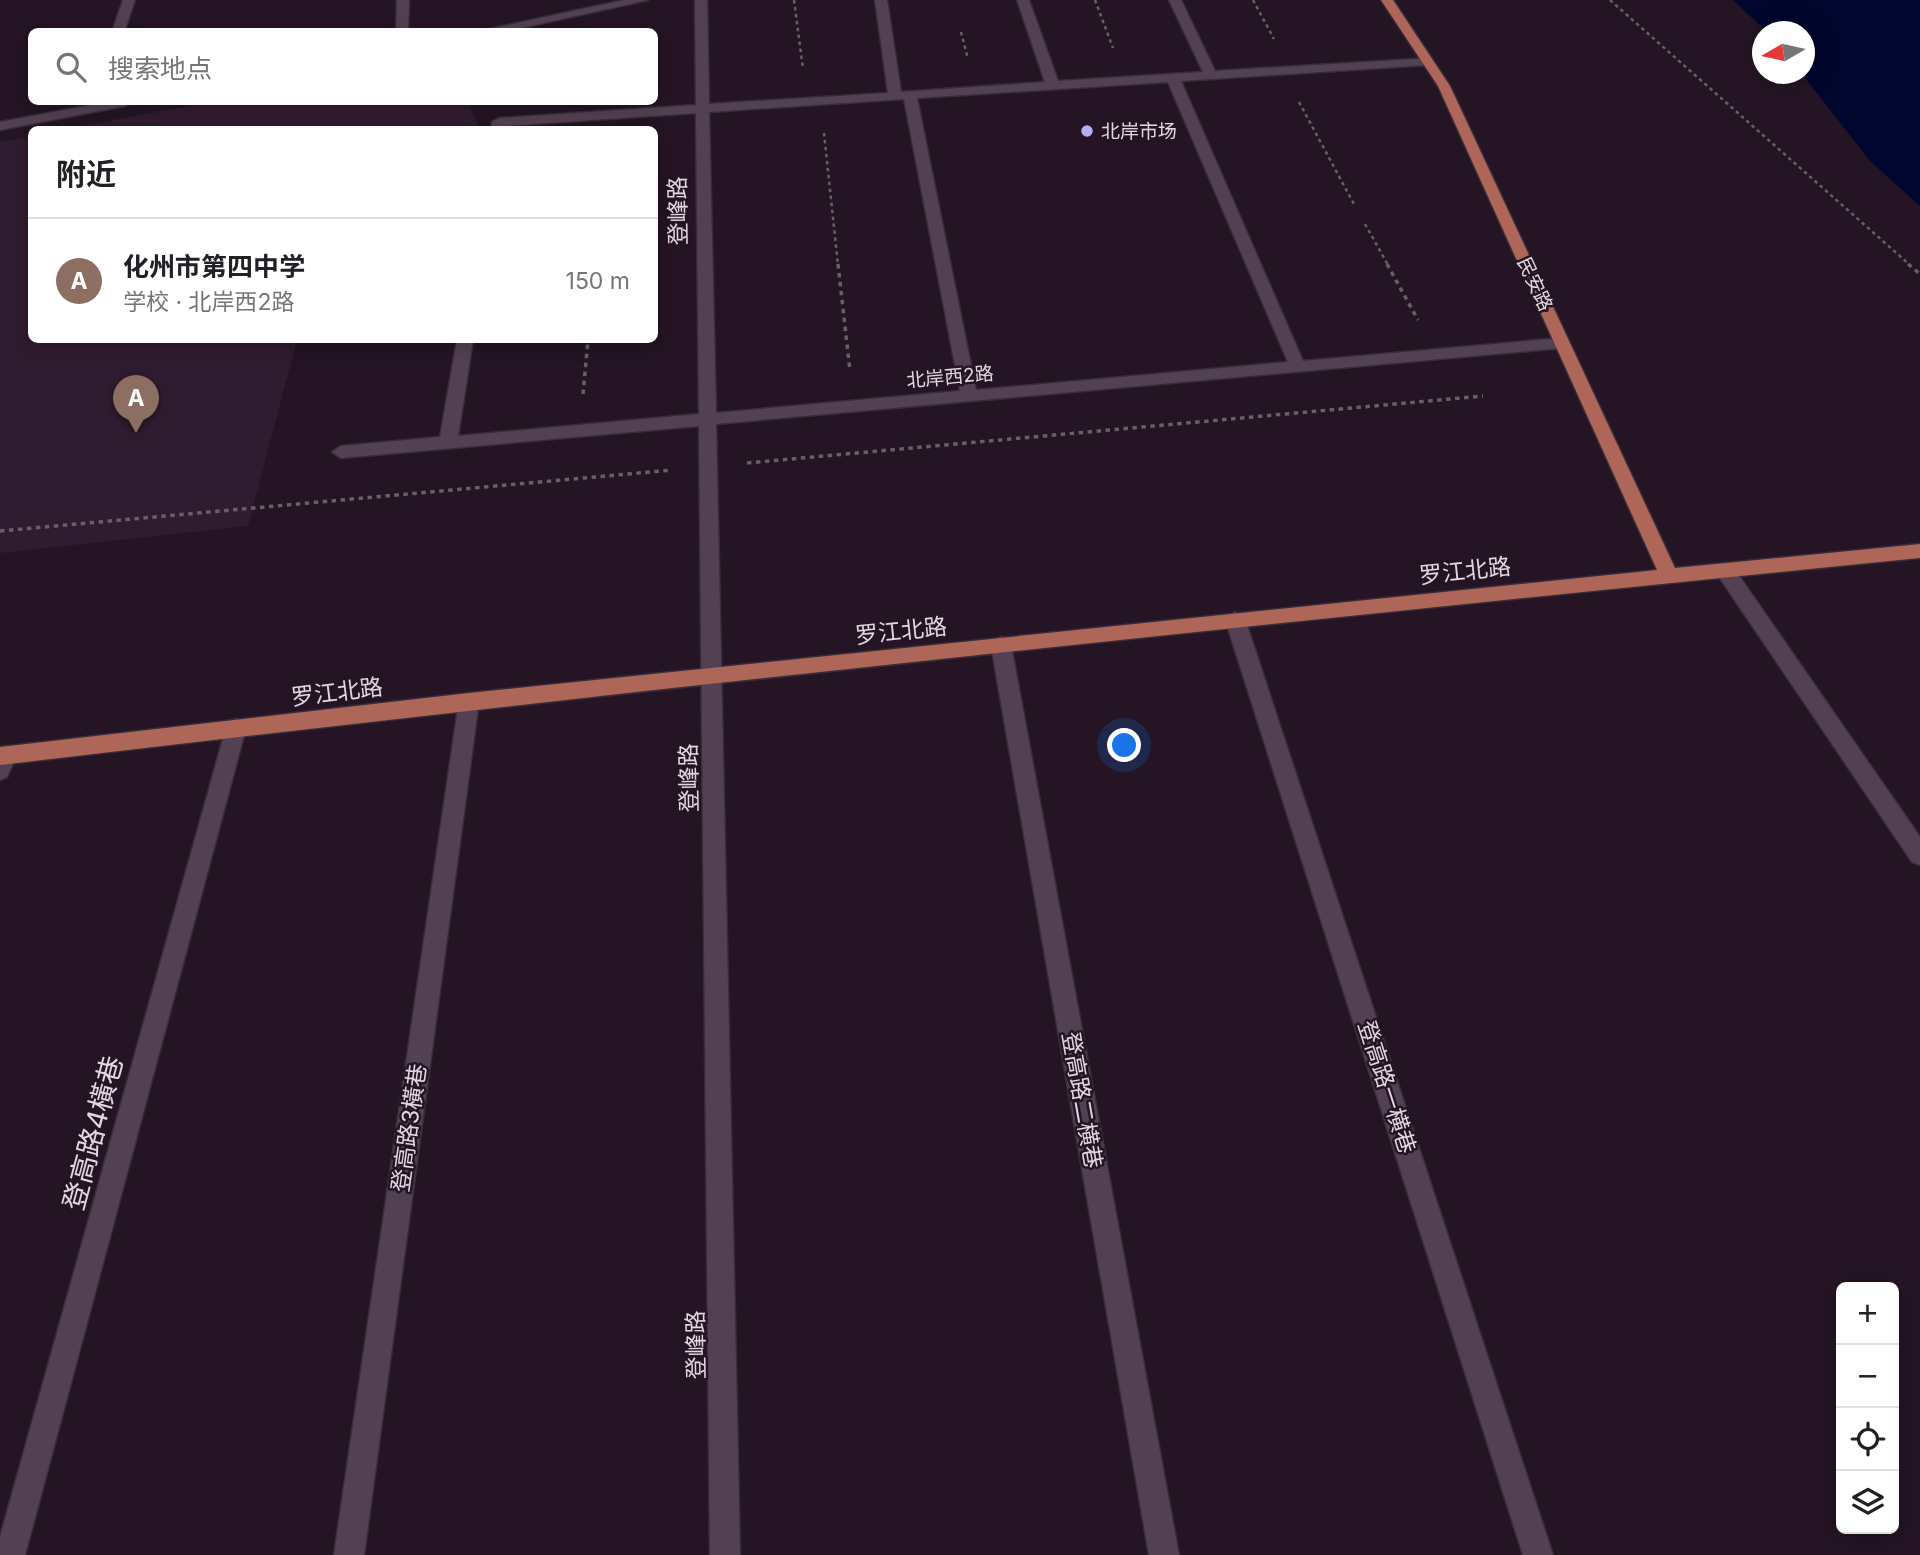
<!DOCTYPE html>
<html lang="zh">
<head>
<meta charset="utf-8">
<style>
	:root { --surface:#fff; --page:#f2f2f2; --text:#202124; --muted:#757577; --line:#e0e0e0; --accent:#1a73e8 }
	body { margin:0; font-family:Inter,"Noto Sans SC",sans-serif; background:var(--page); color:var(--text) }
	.controls { position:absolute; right:21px; bottom:21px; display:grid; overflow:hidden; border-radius:10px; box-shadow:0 4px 18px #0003 }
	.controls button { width:63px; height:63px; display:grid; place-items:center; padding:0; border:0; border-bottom:2px solid var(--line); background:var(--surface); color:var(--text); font:35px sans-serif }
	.compass { position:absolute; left:1752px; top:21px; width:63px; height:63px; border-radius:50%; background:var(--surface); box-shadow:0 4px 18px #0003; rotate:261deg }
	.you { position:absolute; left:1125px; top:746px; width:24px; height:24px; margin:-18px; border:5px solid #fff; border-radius:50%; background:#1a73e8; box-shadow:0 0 0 10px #1a73e833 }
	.badge { display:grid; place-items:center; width:46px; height:46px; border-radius:50%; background:var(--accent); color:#fff; font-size:23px; font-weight:700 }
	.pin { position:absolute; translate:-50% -58px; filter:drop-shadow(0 2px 4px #0008) }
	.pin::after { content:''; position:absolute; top:37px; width:24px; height:21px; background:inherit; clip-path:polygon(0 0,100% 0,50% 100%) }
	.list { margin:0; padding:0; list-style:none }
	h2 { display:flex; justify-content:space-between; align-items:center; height:91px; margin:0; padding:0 28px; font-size:30px }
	h2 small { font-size:23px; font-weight:400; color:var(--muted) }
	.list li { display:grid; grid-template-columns:46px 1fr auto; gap:21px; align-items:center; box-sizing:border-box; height:126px; padding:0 28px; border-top:2px solid var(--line) }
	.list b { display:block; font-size:26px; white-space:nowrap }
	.list p { margin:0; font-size:23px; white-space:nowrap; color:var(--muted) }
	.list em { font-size:23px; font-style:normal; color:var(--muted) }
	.icon { flex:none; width:38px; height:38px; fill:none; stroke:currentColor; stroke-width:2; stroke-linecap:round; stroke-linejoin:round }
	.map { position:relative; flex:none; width:1920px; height:1555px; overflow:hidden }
	.search { position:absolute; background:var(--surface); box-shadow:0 4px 18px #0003; left:28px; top:28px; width:630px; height:77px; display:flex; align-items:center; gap:18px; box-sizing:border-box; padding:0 24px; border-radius:10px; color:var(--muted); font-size:26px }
	.panel { position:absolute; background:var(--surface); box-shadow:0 4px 18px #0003; left:28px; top:126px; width:630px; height:217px; border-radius:10px }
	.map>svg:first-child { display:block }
	.built { fill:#301c30 }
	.water { fill:#00062d }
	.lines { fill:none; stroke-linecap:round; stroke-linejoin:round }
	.minor-casing { stroke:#372d38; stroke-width:3 }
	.major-casing { stroke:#372d38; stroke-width:3 }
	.path-far1 { stroke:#6b5e6b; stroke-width:2.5; stroke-dasharray:3.5 3.5; stroke-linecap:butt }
	.path { stroke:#6b5e6b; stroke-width:3.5; stroke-dasharray:4.5 4.5; stroke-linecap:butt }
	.minor { fill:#534153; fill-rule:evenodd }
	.major { fill:#ad6658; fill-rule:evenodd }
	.poi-dot { fill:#b6acf8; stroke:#241424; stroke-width:2.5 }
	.labels { text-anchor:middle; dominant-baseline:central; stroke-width:5; stroke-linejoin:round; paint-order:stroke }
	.far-poi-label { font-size:19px; fill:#e2d8e2; stroke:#241424; text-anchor:start }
	.far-street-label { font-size:19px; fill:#e2d8e2; stroke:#241424 }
	.street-label { font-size:23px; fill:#e2d8e2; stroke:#241424 }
	.near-street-label { font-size:28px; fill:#e2d8e2; stroke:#241424 }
</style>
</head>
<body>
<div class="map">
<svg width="1920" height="1555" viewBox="0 0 1920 1555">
	<rect width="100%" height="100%" fill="#241424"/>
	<g class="built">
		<path d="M209,102H469L479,129H65Z"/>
		<path d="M31,136L32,340H297L248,526L0,553V142Z"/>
	</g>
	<path class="water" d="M1733,0H1920V206L1870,161L1802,74H1804V32L1766,31Z"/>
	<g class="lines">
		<g class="minor-casing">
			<g id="minor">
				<path d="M123,0H135L124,32H112Z"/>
				<path d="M397,0H409L408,32H396Z"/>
				<path d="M624,0H648L503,32H476Z"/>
				<path d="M695,0H707L709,104L888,93L875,0H887L901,92L1045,82L1017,0H1029L1058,81L1203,72L1169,0H1181L1215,71L1432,58V64L1428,65L1181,81L1303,361L1562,338L1570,343L1562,348L716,424L740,1555H710L699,426L341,458L332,452L341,446L440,437L457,340H473L458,436L699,414L696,113L505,126V130H491L492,122L499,118L696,105ZM1168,82L1288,362L976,390L917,98ZM904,99L960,391L716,413L709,112Z"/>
				<path d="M107,102H132L125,106L0,130V122Z"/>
				<path d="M1726,565L1733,567L1920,837V865L1912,862L1719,577L1717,572Z"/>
				<path d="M1235,612L1245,619L1553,1555H1523L1225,619Z"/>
				<path d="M1001,637L1008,640L1011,645L1179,1555H1149L991,645L994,640Z"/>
				<path d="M469,693L476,695L479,701L364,1555H334L459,701L462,695Z"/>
				<path d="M236,719L243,722L246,728L25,1555H0V1537L226,728L229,722Z"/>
				<path d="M7,746L14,749L17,755L7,777L0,780V749Z"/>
			</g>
		</g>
		<g class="major-casing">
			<path id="major" d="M1381,0H1393L1450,86L1675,568L1920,544V558C1279,622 639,689 0,765V747L469,693L1657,570L1438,86Z"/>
		</g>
		<g class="path-far1">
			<path d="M794,0L803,69"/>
			<path d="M1095,0L1113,48"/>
			<path d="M1253,0L1274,39"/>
			<path d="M1610,0L1910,265"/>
			<path d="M961,32L968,59"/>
			<path d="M1299,102L1355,206"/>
			<path d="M824,133L838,265"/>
			<path d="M1365,224L1388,265"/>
		</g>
		<g class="path">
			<path d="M838,264L850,371"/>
			<path d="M1387,264L1418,320"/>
			<path d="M1908,264L1920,274"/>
			<path d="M583,394L588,340"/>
			<path d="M747,463L1483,396"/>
			<path d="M0,531L672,470"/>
		</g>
		<use href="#minor" class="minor"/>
		<use href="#major" class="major"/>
	</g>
	<circle class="poi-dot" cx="1087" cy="131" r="7"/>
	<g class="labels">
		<g class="far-poi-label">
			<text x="1101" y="131">北岸市场</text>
		</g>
		<g class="far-street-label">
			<text transform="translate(1535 284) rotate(65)">民安路</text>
			<text transform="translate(950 377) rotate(-5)">北岸西2路</text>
		</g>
		<g class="street-label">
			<text transform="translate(678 211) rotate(-91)">登峰路</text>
			<text transform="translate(1465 571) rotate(-6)">罗江北路</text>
			<text transform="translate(901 631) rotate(-6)">罗江北路</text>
			<text transform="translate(337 692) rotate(-7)">罗江北路</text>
			<text transform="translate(689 778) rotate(-91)">登峰路</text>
			<text transform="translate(1387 1087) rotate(72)">登高路一横巷</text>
			<text transform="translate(1082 1100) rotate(80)">登高路二横巷</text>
			<text transform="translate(409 1128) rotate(-82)">登高路3橫巷</text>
			<text transform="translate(696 1345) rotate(-91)">登峰路</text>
		</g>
		<g class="near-street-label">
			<text transform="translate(93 1133) rotate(-75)">登高路4橫巷</text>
		</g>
	</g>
</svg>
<div class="controls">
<button>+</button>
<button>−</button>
<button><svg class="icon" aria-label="locate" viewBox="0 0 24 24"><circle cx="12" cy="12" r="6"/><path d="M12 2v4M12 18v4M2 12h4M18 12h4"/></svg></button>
<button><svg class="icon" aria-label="layers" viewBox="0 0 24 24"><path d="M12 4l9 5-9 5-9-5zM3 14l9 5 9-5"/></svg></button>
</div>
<svg class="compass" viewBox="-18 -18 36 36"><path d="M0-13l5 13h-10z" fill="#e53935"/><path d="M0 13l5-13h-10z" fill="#757577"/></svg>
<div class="you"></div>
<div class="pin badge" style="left:136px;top:433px;background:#8d6e63">A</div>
<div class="search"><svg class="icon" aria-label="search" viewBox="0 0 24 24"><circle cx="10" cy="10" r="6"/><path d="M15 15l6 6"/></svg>搜索地点</div>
<section class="panel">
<h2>附近<small></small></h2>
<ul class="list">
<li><span class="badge" style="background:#8d6e63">A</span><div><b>化州市第四中学</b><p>学校 · 北岸西2路</p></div><em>150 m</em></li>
</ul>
</section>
</div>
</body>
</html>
